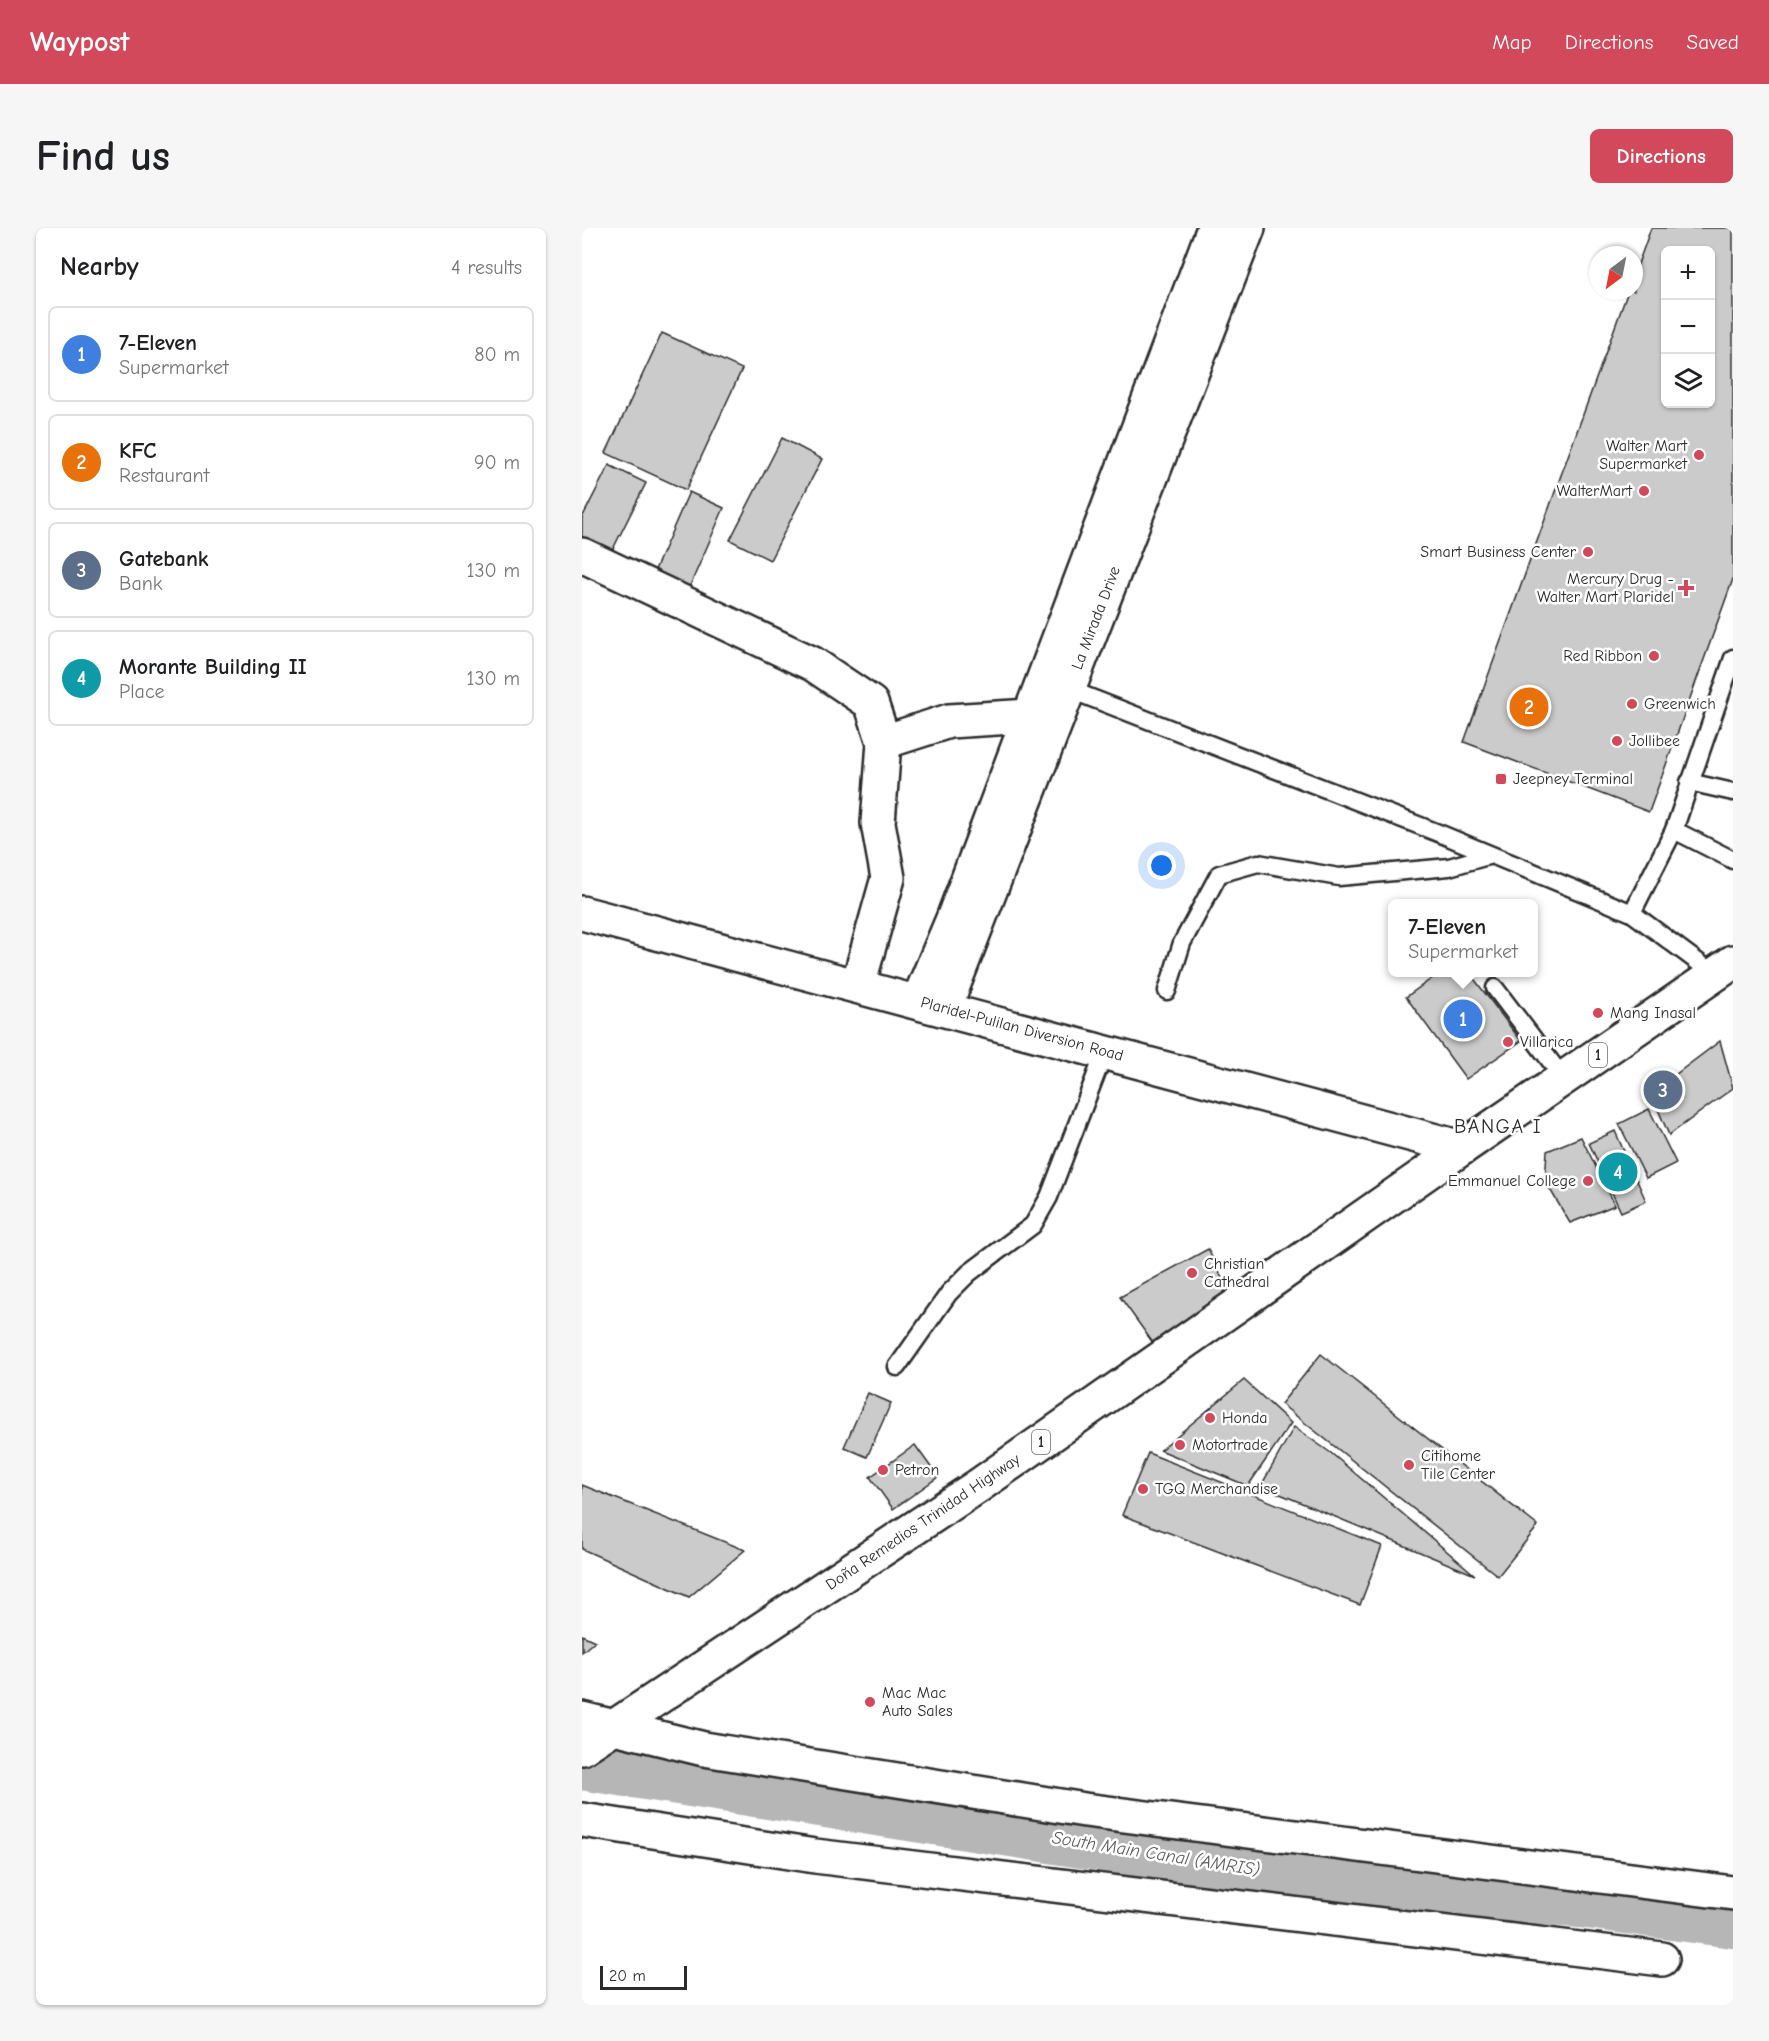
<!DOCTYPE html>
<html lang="en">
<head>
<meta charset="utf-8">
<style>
	:root { --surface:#fff; --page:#f6f6f6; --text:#202124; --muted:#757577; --line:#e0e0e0; --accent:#d1495b }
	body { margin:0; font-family:"Comic Neue",sans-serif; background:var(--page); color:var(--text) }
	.controls { position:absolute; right:18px; top:18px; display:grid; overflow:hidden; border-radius:9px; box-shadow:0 2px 4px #0004 }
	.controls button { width:54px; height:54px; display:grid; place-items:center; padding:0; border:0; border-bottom:2px solid var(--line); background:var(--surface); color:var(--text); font:30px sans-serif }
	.compass { position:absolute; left:1007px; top:18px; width:54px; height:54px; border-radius:50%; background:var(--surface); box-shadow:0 2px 4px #0004; rotate:212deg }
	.scale { position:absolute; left:18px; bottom:15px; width:87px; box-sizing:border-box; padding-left:6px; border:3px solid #2b2b2b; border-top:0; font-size:16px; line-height:21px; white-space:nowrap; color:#2b2b2b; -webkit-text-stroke:4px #fff; paint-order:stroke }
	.you { position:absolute; left:580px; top:638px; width:21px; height:21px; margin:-15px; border:4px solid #fff; border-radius:50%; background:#1a73e8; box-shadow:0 0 0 9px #1a73e833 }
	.badge { display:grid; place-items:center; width:39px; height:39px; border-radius:50%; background:var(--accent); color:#fff; font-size:20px; font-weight:700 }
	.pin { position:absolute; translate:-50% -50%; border:3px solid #fff; box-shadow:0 2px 6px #0006 }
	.popup { position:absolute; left:806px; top:671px; width:150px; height:78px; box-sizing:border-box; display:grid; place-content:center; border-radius:9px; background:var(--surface); filter:drop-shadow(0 2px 4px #0005); font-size:20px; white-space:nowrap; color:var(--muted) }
	.popup b { font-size:22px; color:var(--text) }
	.popup::after { content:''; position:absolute; left:50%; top:100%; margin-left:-12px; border:12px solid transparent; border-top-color:var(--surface) }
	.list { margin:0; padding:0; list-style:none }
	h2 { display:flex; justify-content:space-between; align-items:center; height:78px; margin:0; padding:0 24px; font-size:26px }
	h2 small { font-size:20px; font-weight:400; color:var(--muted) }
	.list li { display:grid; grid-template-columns:39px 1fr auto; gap:18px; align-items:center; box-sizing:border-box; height:96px; margin:0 12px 12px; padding:0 12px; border:2px solid var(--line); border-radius:9px }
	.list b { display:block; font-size:22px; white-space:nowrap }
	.list p { margin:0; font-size:20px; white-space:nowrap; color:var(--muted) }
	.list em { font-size:20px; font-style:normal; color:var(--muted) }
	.icon { flex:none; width:33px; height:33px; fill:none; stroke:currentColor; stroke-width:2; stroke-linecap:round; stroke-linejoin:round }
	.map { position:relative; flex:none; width:1151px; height:1777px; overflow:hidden; border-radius:9px }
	header { display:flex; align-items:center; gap:36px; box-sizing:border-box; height:84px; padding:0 30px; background:var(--accent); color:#fff }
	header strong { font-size:28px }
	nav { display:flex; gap:33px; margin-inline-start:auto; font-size:21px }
	.intro { display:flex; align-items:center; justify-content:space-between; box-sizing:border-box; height:144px; padding:0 36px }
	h1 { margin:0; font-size:42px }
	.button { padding:15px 27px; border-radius:9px; background:var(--accent); color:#fff; font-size:21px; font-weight:700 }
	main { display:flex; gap:36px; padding:0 36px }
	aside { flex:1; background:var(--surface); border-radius:9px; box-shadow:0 2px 4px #0004 }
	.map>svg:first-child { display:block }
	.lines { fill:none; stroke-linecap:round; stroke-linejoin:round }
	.river { stroke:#b6b6b6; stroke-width:52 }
	.building { fill:#cbcbcb; stroke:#2b2b2b; stroke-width:1.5; fill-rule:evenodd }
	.lane-casing { stroke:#2b2b2b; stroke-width:21 }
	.street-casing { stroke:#2b2b2b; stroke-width:38 }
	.primary-casing { stroke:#2b2b2b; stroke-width:38 }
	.highway-casing { stroke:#2b2b2b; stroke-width:38 }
	.lane { stroke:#fff; stroke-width:16 }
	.street { stroke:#fff; stroke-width:33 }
	.primary { stroke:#fff; stroke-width:33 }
	.highway { stroke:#fff; stroke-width:33 }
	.poi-dot { fill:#d1495b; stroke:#fff; stroke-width:2 }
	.labels { text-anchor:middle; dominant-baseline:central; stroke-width:5; stroke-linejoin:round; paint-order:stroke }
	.shield { fill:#fff; stroke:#6b6b6b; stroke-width:1.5 }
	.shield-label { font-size:15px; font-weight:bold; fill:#2b2b2b }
	.poi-label { font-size:16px; fill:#2b2b2b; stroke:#fff; text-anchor:start }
	.street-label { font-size:16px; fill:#2b2b2b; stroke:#fff }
	.water-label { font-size:18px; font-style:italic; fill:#5c5c5c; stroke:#fff }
	.quarter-label { font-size:20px; letter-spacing:1.5px; fill:#2b2b2b; stroke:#fff }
</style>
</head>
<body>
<header>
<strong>Waypost</strong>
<nav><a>Map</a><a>Directions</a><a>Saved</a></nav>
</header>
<div class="intro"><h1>Find us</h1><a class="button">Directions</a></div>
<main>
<aside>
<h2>Nearby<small>4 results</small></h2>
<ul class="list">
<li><span class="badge" style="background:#3f7fe0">1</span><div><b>7-Eleven</b><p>Supermarket</p></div><em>80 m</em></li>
<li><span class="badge" style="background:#e8710a">2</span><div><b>KFC</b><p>Restaurant</p></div><em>90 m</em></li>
<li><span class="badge" style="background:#5c6f8a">3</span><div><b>Gatebank</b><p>Bank</p></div><em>130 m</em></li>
<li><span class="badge" style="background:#0f9aa8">4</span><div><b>Morante Building II</b><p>Place</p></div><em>130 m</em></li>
</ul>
</aside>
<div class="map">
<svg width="1151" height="1777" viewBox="0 0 1151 1777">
	<rect width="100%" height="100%" fill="#fff"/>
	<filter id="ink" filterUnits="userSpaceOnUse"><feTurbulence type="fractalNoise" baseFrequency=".0167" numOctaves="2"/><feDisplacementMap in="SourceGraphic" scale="12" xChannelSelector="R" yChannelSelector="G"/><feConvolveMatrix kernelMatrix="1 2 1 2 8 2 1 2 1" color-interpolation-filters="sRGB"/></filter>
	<g filter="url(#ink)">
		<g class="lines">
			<path class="river" d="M0,1536L793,1660L998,1674L1151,1694"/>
		</g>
		<g class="building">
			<path d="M1069,0H1151V351L1067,584L882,514L1046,63H1052V47ZM1084,22H1128V176H1084Z"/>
			<path d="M80,105L160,141L104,262L24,225Z"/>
			<path d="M200,210L240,231L188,332L148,312Z"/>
			<path d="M27,237L64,255L28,327L0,313V290Z"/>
			<path d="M107,264L142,280L104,367L69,351Z"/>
			<path d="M859,744H887L939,813L884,851L824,769Z"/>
			<path d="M1138,813L1151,860L1087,907L1069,865Z"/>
			<path d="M1067,881L1094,935L1064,950L1037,896Z"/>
			<path d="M1033,903L1064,973L1039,984L1007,915Z"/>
			<path d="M999,909L1033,977L988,995L963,953L965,923Z"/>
			<path d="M626,1021L649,1069L571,1115L538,1069Z"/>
			<path d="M739,1126L956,1298L916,1348L699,1176Z"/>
			<path d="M662,1152L709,1195L666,1258L578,1222Z"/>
			<path d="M286,1165L309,1175L285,1229L262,1219Z"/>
			<path d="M712,1199L749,1225L893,1347L679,1258Z"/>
			<path d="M333,1217L356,1249L311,1281L288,1249Z"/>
			<path d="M566,1225L800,1318L778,1377L540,1287Z"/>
			<path d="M0,1257L163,1322L107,1369L0,1321Z"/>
			<path d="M0,1407L13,1413L0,1424Z"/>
		</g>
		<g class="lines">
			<g class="lane-casing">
				<g id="lane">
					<path d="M481,459L859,606L1050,685L1132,746"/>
					<path d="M1107,554L1151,564"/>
					<path d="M1092,602L1151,632"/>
					<path d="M1050,685L1092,602L1151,430"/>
					<path d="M913,760L982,851"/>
					<path d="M585,763L600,715L637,646L676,635L757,649L867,639L906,628"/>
					<path d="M315,1139L367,1065L387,1045L451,997L467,969L523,823"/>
				</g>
			</g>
			<g class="street-casing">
				<g id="street">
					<path d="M0,327L231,436L289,475L302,514L296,595L306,650L276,757"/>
					<path d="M302,514L367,493L448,488"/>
					<path d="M336,774L371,691L632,0"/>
					<path d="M362,781L666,0"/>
					<path d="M0,1491L122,1521L503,1582L1151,1665"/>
					<path d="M0,1592L233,1628L1080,1731"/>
				</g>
			</g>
			<g class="primary-casing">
				<path id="primary" d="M0,1520L396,1258L880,920"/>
			</g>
			<g class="highway-casing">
				<path id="highway" d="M0,685L880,920L1151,734"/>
			</g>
			<use href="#lane" class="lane"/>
			<use href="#street" class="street"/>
			<use href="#primary" class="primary"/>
			<use href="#highway" class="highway"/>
		</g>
	</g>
	<g class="poi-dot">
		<circle cx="1117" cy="227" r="6"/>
		<circle cx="1062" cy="263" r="6"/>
		<circle cx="1006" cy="324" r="6"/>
		<path d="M1101 351h6v6h6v6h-6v6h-6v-6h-6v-6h6z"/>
		<circle cx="1072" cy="428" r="6"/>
		<circle cx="1050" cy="476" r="6"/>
		<circle cx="1035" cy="513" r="6"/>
		<rect x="913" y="545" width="12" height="12" rx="3"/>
		<circle cx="1016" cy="785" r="6"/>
		<circle cx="926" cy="814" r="6"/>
		<circle cx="1006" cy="953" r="6"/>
		<circle cx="610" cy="1045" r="6"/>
		<circle cx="628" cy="1190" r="6"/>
		<circle cx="598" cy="1217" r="6"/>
		<circle cx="827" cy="1237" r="6"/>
		<circle cx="301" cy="1242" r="6"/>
		<circle cx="561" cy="1261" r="6"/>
		<circle cx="288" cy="1474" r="6"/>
	</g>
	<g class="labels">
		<g class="shield">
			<rect x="1007" y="815" width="18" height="24" rx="4.5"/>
			<rect x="450" y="1202" width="18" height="24" rx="4.5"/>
		</g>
		<g class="shield-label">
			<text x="1016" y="827">1</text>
			<text x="459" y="1214">1</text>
		</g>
		<g class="poi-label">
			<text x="1105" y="218" text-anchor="end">Walter Mart<tspan x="1105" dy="18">Supermarket</tspan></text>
			<text x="1050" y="263" text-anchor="end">WalterMart</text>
			<text x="994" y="324" text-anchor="end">Smart Business Center</text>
			<text x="1092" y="351" text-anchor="end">Mercury Drug -<tspan x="1092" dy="18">Walter Mart Plaridel</tspan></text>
			<text x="1060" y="428" text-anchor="end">Red Ribbon</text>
			<text x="1062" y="476">Greenwich</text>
			<text x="1047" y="513">Jollibee</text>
			<text x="931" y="551">Jeepney Terminal</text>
			<text x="1028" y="785">Mang Inasal</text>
			<text x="938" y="814">Villarica</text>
			<text x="994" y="953" text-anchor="end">Emmanuel College</text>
			<text x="622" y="1036">Christian<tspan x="622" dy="18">Cathedral</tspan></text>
			<text x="640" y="1190">Honda</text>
			<text x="610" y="1217">Motortrade</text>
			<text x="839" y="1228">Citihome<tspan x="839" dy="18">Tile Center</tspan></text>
			<text x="313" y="1242">Petron</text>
			<text x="573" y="1261">TGQ Merchandise</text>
			<text x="300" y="1465">Mac Mac<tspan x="300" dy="18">Auto Sales</tspan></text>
		</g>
		<g class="street-label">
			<text transform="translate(514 390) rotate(-69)">La Mirada Drive</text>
			<text transform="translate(440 801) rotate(15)">Plaridel-Pulilan Diversion Road</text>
			<text transform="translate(341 1294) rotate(-34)">Doña Remedios Trinidad Highway</text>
		</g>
		<g class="water-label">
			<text transform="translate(574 1626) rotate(9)">South Main Canal (AMRIS)</text>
		</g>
		<g class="quarter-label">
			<text x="916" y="898">BANGA I</text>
		</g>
	</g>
</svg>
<div class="controls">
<button>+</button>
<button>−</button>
<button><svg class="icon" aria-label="layers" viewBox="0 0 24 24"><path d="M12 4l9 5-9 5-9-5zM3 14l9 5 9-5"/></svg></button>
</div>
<svg class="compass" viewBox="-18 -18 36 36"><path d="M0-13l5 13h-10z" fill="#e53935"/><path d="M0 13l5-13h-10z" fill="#757577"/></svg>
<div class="scale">20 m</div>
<div class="you"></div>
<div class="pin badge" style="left:881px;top:791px;background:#3f7fe0">1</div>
<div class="popup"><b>7-Eleven</b>Supermarket</div>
<div class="pin badge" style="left:947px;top:479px;background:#e8710a">2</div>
<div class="pin badge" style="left:1081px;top:862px;background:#5c6f8a">3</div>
<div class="pin badge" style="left:1036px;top:944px;background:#0f9aa8">4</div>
</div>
</main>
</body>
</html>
